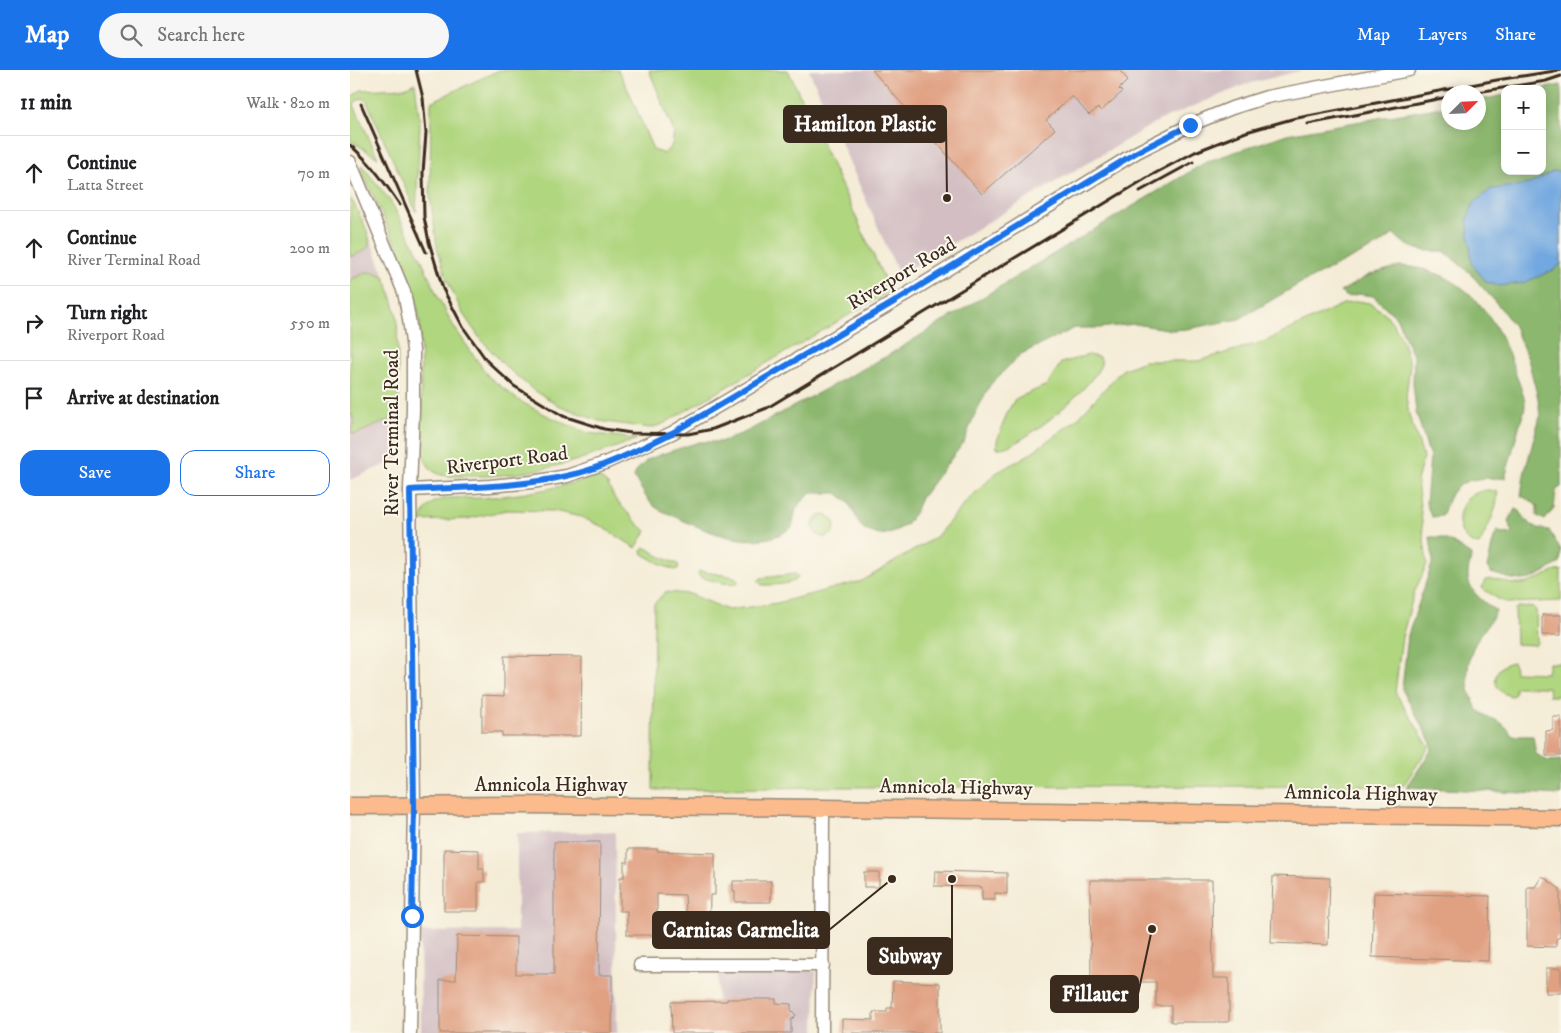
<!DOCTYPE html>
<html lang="en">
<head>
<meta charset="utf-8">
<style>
	:root { --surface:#fff; --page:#f6f6f6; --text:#202124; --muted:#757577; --line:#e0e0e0; --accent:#1a73e8 }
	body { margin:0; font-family:"IM FELL DW Pica",serif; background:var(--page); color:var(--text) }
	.controls { position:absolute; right:15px; top:15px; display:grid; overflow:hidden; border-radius:10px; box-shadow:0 2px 12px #0003 }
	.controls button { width:45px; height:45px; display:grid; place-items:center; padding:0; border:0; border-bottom:1px solid var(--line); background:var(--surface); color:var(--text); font:25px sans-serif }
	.compass { position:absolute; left:1091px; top:15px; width:45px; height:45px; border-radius:50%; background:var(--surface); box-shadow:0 2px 12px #0003; rotate:66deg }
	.stop { position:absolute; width:15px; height:15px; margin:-11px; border:4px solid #1a73e8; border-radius:50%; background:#fff }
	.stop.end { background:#1a73e8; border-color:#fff; box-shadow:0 1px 5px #0008 }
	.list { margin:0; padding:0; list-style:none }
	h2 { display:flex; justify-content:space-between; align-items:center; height:65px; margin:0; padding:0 20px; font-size:21px }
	h2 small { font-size:16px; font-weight:400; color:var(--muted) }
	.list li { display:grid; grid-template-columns:32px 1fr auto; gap:15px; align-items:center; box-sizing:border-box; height:75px; padding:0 20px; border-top:1px solid var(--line) }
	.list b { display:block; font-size:19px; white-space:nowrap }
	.list p { margin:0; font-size:16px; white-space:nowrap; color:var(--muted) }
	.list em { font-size:16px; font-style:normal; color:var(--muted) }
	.actions { display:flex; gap:10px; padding:15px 20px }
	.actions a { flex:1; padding:11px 0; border:1px solid var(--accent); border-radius:15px; text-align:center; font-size:18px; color:var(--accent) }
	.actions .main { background:var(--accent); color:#fff }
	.icon { flex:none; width:28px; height:28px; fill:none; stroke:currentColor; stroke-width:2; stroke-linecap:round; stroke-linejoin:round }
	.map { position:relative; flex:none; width:1211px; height:963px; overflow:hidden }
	header { display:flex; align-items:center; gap:30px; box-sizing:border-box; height:70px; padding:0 25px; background:var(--accent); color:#fff }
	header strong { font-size:24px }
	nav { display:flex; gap:28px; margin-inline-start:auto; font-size:18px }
	.search { width:350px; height:45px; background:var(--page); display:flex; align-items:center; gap:12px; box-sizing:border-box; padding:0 18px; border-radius:28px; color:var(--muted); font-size:19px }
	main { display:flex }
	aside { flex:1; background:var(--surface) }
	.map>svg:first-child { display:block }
	.industrial { fill:#d2bec3 }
	.green { fill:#b0d67f; stroke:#76804e }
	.forest { fill:#8cb76e; stroke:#647046 }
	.water { fill:#72a8e0; stroke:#56697f }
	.building { fill:#e0a082 }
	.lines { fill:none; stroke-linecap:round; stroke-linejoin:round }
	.minor-casing { stroke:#988b7a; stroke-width:15 }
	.major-casing { stroke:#988b7a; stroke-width:19 }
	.minor { stroke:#fff; stroke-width:12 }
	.major { stroke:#fbbb8c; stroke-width:16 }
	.rail { stroke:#3b2a1e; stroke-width:3 }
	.route { stroke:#1a73e8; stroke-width:6 }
	.labels { text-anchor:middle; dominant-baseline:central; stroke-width:4; stroke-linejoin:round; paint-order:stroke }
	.street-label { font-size:20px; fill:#3b2a1e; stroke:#fbf7ec }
	.leader { fill:none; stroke:#3b2a1e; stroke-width:2 }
	.callout-dot { fill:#3b2a1e; stroke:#fbf7ec; stroke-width:2 }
	.callout { fill:#3b2a1e; stroke:#3b2a1e; stroke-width:2 }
	.callout-label { font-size:21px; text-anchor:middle; font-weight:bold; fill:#fff }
</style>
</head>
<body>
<header>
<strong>Map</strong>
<div class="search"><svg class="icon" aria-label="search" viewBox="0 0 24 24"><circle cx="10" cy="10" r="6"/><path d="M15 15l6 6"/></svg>Search here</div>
<nav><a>Map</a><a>Layers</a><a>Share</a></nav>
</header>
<main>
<aside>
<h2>11 min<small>Walk · 820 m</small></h2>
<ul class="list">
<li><svg class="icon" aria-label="ahead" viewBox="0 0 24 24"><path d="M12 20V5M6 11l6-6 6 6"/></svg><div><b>Continue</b><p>Latta Street</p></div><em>70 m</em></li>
<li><svg class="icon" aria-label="ahead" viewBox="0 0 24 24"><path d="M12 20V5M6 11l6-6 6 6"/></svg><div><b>Continue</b><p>River Terminal Road</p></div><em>200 m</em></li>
<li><svg class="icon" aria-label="right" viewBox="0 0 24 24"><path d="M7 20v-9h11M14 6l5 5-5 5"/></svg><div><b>Turn right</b><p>Riverport Road</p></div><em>550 m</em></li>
<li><svg class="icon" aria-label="arrive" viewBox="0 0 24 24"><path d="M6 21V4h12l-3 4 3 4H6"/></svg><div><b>Arrive at destination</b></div></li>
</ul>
<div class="actions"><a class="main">Save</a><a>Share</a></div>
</aside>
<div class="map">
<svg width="1211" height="963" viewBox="0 0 1211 963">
	<rect width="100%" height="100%" fill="#fbf7ec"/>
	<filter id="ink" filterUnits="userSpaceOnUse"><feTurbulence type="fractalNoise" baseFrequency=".02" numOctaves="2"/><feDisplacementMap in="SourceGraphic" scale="10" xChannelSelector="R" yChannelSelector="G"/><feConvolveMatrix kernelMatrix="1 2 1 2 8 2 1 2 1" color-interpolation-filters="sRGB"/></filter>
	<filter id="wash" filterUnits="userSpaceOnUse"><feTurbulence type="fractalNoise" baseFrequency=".0096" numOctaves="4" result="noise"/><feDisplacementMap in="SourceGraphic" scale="20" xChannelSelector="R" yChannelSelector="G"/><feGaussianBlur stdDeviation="1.12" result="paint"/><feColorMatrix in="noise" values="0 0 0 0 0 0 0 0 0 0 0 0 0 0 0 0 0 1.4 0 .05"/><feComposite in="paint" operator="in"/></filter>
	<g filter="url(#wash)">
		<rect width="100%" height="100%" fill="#f4ecd6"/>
		<g class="industrial">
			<path d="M459,0H954L897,14L808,51L549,205Z"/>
			<path d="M0,125L20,168L38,215L47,246L50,388L0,410Z"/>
			<path d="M265,762L267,963H71L70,862L167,861V763Z"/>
			<path d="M368,900L466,901L465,963H367Z"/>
		</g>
		<g class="green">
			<path d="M149,0H268L280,24L303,80L314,84L322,75L324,62L299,0H438L540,221L313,354L300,358L249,351L208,335L182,319L155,296L129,267L113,244L97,210L87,177L80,125L81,32Z"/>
			<path d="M65,13L70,53L66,142L17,32L13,28L6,31L4,35L28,88L0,70V28L11,20L55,18Z"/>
			<path d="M12,95L41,132L71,188L87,225L104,257L138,306L168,330L192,343L216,354L238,363L287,369C231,391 177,408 116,406C105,406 93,408 83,401C77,396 74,388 72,381L70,253L66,230L46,175L10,97Z"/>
			<path d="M0,130L3,132C7,141 24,168 18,177C14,182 6,184 0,187Z"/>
			<path d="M17,202L27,203L34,206L38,215L47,246L49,332L44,346L39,350L6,364L0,362L5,353L0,340V210Z"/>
			<path d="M1008,231L1019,233L1035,243L1044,255L1052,270L1060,294L1056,327L1059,345L1070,377L1073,388L1067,411L1077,494L1064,523L1052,567L1045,622L1079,677L1053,716L477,717L303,720L304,534L315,522L340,524L378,540L427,533L512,511L586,467L618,430L646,403L678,385L726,350L772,300L794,291H848L916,271L993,234Z"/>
			<path d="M738,285L749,287C751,289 752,290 751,294C746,314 668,382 647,378V371L657,343L665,329L697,315L711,293Z"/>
			<path d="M240,408H250L258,415L265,429L288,454L296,461L286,478L251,456L231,447L204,441L156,440L117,449L70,451C74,444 76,437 83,433C98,425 113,429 129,428C166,426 205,419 240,408Z"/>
			<path d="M1138,420L1147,421C1150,435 1135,463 1129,475C1101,471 1101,423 1138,420Z"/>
			<circle cx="474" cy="456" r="11"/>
			<path d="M294,478H297L309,486L328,494L329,498L325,500L314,496L293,484L292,481Z"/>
			<path d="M1211,500V531L1159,533L1148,529L1132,518L1135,510C1148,507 1154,514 1166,514C1185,515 1194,503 1211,500Z"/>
			<path d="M349,501L385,507L387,509L388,512L386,514L372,513L350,507L348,504Z"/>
			<path d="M445,504L447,505L448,508C441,515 423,515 412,515L408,511L411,508Z"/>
			<path d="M1168,537H1183L1186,540L1187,573L1185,575L1166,574L1165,539Z"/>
			<path d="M1163,592L1164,593L1165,602L1197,603L1199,593H1211V626H1199L1198,617H1165V624L1162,626C1140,623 1140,595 1163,592Z"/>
		</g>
		<g class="forest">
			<path d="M1211,15V417L1206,420L1204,438L1195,450L1187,446V436L1180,430L1171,426L1174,405L1190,346L1188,328L1178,289L1164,256L1149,236L1119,202L1094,181C1073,182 1059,180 1044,164L1028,175L951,213L889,249L837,259L823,260L785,254L749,258H725L671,284L640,315L624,346L614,372L571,428L564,444L557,454L542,463L529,465L515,460L510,455L499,433L487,423H461L446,438L442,457C409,483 362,464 328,448C321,444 310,441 304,436C297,430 289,415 284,407L287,400L297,390L312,384L349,372H370L396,362L537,286L682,197L856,92L937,64L1098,36V52H1128L1129,30L1155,25V101H1192V19H1190Z"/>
			<path d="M1050,196C1115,199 1149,248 1166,305C1169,313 1175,327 1175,335C1175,341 1171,350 1169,357C1164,374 1160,391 1155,408C1135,409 1114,405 1101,424C1097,431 1095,439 1092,446L1082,447L1076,434L1080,387L1066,342L1063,313L1064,288L1046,247L1023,226L1008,224L998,227L990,222L1019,205Z"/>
			<path d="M1165,439L1170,441C1174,453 1186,459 1199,460L1211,481L1210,493C1202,497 1194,503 1185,507C1172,514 1155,507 1141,503L1137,497C1141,485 1141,473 1147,461L1154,464L1162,463L1159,451Z"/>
			<path d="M1080,467C1096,466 1107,476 1121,485C1121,492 1118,497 1118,504C1117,521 1134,532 1146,541C1140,553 1128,567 1123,578C1117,593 1115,613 1122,628C1124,632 1126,638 1129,641C1143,652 1153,648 1162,666H1183L1186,684L1198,691L1211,690V725L1057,717L1082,679L1081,673L1052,619L1058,565L1083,491Z"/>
		</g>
		<path class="water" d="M1204,101L1211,102V194L1204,200L1173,213L1149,216L1136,212L1122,194L1117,149L1124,133L1141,119L1179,114Z"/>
		<g id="blocks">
			<g class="building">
				<path d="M522,0H769L778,10L769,19L772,22L751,41L748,38L739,45L722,26L696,50L705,59L632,124Z"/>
				<rect x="1192" y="545" width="19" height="20"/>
				<path d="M154,586L232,587L231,666H152V662H132V625L154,626Z"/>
				<path d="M1203,647H1211V686H1196V661L1203,660Z"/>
				<path d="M204,772H250L249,905H262V963H90V910H106L107,866L166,867V904H204Z"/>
				<path d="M94,779L129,780V799H134V812H128V841H94Z"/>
				<path d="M278,779H307V781L365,783V825H360L359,875H346V860H337L335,825L307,824V865H277V841H270V807H274V792H278Z"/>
				<path d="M585,801L657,803V824L645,823V830H632V817L584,816Z"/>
				<rect x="514" y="802" width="15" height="15"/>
				<path d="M923,806L980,808L978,875L921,873Z"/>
				<path d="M1192,806L1210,819V867L1206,869V877L1177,876V817H1185Z"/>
				<path d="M740,810H862L863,908H879V952H821V936H806V912H741Z"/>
				<path d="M383,811H421V832H385V821H383Z"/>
				<path d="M1024,823L1140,826L1138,891L1022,887Z"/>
				<rect x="1196" y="898" width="15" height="25"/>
				<path d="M543,911L590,913V963H492V949L523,950V942H537V938H542Z"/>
				<path d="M377,929H426V933L441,934V940L446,945L441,950V963H322L321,932L377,931Z"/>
			</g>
		</g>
	</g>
	<g filter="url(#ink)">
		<use href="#blocks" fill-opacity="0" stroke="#988b7a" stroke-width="1"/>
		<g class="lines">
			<g class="minor-casing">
				<g id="minor">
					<path d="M0,92L54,222L59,249L63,280V339L60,420L64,736L60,963"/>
					<path d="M60,420L140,416L182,412L217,406L255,393L322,363L544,232L787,82L840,55L882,38L917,27L1059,0"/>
					<path d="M290,895H473"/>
					<path d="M472,963L473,738"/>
				</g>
			</g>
			<g class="major-casing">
				<path id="major" d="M0,736L175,735L473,738L1211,748"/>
			</g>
			<use href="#minor" class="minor"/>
			<use href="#major" class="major"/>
			<g class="rail">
				<path d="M66,0L73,28L76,63L73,103L74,147L79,172L93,219L113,257L137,291L164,316L213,346L254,359L281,363L338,364L363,359L417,338L800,106L845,82L896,62L942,49L1147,10L1211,0"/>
				<path d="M1127,22L1196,11L1211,6"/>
				<path d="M11,34L76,182"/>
				<path d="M958,54L1098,27"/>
				<path d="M0,75C20,92 35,113 50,135"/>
				<path d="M790,121L843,92"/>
			</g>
		</g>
	</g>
	<g class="lines" filter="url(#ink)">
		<path class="route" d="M62,846L64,736L60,420C112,417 165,418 216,406C251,399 290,379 322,363L544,232L787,82L840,55"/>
	</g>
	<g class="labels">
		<g class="street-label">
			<text transform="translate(552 204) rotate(-31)">Riverport Road</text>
			<text transform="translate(42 363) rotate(-90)">River Terminal Road</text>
			<text transform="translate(157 391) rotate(-7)">Riverport Road</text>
			<text x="201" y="715">Amnicola Highway</text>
			<text transform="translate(606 718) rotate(1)">Amnicola Highway</text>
			<text transform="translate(1011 724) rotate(1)">Amnicola Highway</text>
		</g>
	</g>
	<path class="leader" d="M597 128L596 54M542 809L479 860M602 809L602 886M802 859L788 924"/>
	<g class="callout-dot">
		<circle cx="597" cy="128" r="5"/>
		<circle cx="542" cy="809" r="5"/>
		<circle cx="602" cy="809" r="5"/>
		<circle cx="802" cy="859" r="5"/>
	</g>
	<g class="callout">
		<rect x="434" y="36" width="162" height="36" rx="5"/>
		<rect x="303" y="842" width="176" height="36" rx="5"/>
		<rect x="518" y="868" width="84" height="36" rx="5"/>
		<rect x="701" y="906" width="87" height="36" rx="5"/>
	</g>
	<g class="callout-label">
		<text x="515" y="61">Hamilton Plastic</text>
		<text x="391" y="867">Carnitas Carmelita</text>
		<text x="560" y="893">Subway</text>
		<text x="745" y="931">Fillauer</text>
	</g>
</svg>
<div class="controls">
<button>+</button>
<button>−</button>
</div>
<svg class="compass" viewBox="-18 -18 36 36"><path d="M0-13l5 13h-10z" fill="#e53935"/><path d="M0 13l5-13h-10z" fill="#757577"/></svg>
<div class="stop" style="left:62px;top:846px"></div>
<div class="stop end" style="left:840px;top:55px"></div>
</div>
</main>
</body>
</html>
